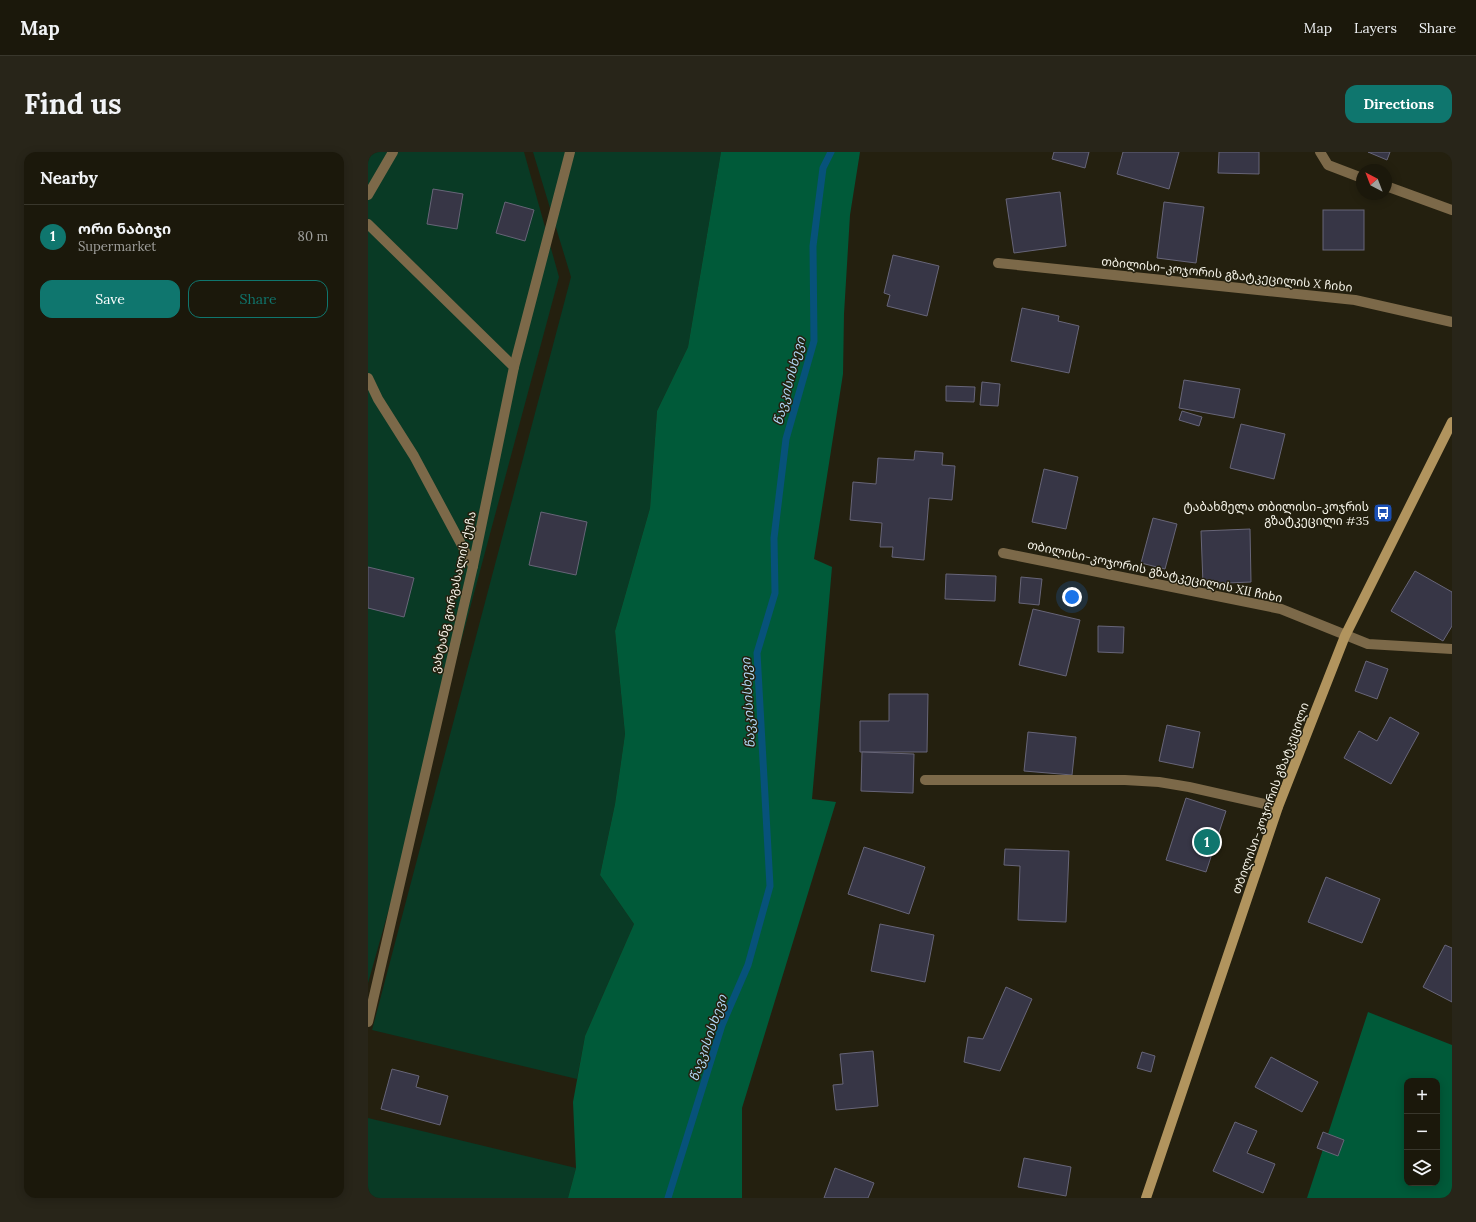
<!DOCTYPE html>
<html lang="en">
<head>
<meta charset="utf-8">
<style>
	:root { --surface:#1b180b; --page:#282519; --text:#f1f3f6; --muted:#a0a09d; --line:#39372c; --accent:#0f766e }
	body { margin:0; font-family:Lora,"Noto Sans Georgian",serif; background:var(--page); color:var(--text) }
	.controls { position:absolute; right:12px; bottom:12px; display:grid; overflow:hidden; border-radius:8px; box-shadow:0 2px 10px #0003 }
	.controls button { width:36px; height:36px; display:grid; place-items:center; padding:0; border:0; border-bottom:1px solid var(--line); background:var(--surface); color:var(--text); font:20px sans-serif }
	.compass { position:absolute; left:988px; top:12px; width:36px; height:36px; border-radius:50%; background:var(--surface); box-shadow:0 2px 10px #0003; rotate:318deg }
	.you { position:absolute; left:704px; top:445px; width:14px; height:14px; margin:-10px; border:3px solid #fff; border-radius:50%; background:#1a73e8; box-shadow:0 0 0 6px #1a73e833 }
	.badge { display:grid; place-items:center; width:26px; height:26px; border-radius:50%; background:var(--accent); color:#fff; font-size:13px; font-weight:700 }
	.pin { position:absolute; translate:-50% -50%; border:2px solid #fff; box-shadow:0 1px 4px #0006 }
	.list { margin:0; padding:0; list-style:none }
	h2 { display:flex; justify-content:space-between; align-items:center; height:52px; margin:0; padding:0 16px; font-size:17px }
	h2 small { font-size:13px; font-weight:400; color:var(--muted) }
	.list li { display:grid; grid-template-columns:26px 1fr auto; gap:12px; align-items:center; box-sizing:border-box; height:64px; padding:0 16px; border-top:1px solid var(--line) }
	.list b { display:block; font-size:15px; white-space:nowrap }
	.list p { margin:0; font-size:13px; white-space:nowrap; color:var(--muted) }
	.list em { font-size:13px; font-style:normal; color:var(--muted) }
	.actions { display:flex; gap:8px; padding:12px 16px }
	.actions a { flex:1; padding:9px 0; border:1px solid var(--accent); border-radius:12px; text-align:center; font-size:14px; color:var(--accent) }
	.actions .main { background:var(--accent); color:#fff }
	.icon { flex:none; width:22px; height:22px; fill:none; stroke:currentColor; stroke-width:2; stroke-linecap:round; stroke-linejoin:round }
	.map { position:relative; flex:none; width:1084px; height:1046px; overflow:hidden; border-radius:12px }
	header { display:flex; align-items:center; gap:24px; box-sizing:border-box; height:56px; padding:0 20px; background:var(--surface); border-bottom:1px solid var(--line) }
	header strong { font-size:19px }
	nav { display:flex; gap:22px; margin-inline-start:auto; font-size:14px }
	.intro { display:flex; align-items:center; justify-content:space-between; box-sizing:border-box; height:96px; padding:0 24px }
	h1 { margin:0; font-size:28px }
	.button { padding:10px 18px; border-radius:12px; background:var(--accent); color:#fff; font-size:14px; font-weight:700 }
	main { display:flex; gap:24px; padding:0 24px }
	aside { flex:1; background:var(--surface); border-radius:12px; box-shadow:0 2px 10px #0003 }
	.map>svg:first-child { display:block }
	.green { fill:#093a25 }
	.forest { fill:#005a39; fill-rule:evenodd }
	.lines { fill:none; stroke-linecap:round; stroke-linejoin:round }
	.stream { stroke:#07527a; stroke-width:7 }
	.building { fill:#373646; stroke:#676578 }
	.service { stroke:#7c6949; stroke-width:10 }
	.minor { stroke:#7c6949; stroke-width:10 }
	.secondary { stroke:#b1945e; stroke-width:10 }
	.labels { text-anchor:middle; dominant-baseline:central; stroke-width:3; stroke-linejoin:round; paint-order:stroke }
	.street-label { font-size:12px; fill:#f5f3e8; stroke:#24200f }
	.poi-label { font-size:12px; fill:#f5f3e8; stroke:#24200f; text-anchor:end }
	.water-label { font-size:13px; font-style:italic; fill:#afd7f4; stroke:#24200f }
</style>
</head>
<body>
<header>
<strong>Map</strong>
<nav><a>Map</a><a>Layers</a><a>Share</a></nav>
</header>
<div class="intro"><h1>Find us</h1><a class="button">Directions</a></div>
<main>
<aside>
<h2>Nearby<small></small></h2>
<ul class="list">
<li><span class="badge">1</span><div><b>ორი ნაბიჯი</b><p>Supermarket</p></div><em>80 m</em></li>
</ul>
<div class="actions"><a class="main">Save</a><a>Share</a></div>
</aside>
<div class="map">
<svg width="1084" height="1046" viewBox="0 0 1084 1046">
	<rect width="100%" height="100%" fill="#24200f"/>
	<g class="green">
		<path d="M0,0H156L191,125L26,739L0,831Z"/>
		<path d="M165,0H353L320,195L289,259L282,356L247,479L257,582L247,652L232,723L266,772L217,884L209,927L4,878L203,125Z"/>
		<path d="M0,966L208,1016L200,1046H0Z"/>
	</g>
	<g class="forest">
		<path d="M353,0H492L482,63L476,162L475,222L446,407L464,415L444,647L468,650L374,956V1046H200L208,1016L205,950L217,884L266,772L232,723L247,652L257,582L247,479L282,356L289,259L320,195Z"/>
		<path d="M1000,860L1084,893V1046H939ZM1039,929H1069V1031H1039Z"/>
	</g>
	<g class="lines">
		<path class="stream" d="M300,1046L354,873L380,813L402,734L389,501L407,441L406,386L418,287L446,189L445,94L455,16L463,0"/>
	</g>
	<g class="building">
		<path d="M686,0H721L717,16L684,7Z"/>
		<path d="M755,0H811L801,37L749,22Z"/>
		<path d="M851,0H891V22L850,21Z"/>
		<path d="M1000,0H1022L1019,8Z"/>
		<path d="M65,37L95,42L89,77L59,72Z"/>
		<path d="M692,40L698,94L646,101L638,47Z"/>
		<path d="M137,50L166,58L157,89L128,81Z"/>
		<path d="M796,50L836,55L828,111L789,106Z"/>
		<rect x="955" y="58" width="41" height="40"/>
		<path d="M525,103L571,114L559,164L519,154L522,143L516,141Z"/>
		<path d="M654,156L691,164L690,169L711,174L701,221L643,209Z"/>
		<path d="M816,228L872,237L866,266L811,256Z"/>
		<path d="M614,230L632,232L630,254L612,253Z"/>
		<path d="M578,234L607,235L606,250L578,249Z"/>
		<path d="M814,259L834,265L831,274L811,268Z"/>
		<path d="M873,272L917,282L906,327L862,316Z"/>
		<path d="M547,299L575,301L574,313L587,314L584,348L561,346L556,408L524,405L525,395H512L514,371L482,368L485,330L508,332L510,306L546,308Z"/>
		<path d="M676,317L710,325L698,377L664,370Z"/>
		<path d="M173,360L219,370L208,423L161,413Z"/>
		<path d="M785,366L809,372L797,417L773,411Z"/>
		<path d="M882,377L883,430L835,432L833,379Z"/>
		<path d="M0,415L46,426L36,465L0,456Z"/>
		<path d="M1047,419L1084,440V474L1075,489L1023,459Z"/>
		<path d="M578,422L628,424L627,449L577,447Z"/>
		<path d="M653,425L674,427L671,453L651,451Z"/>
		<path d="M665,457L712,468L698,524L651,513Z"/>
		<path d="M730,474L756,475L755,501L730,500Z"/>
		<path d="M998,509L1020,517L1009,547L987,539Z"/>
		<path d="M521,542H560L559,600H492V569H521Z"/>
		<path d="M1022,565L1051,581L1023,632L976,606L991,579L1009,589Z"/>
		<path d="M799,573L832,580L825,616L791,609Z"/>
		<path d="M660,580L708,585L704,623L656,619Z"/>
		<path d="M494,600L546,602L545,641L493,639Z"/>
		<path d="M818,646L858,659L838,720L798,708Z"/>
		<path d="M496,695L557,715L541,762L480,742Z"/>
		<path d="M637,697L701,699L698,770L650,768L652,714L636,713Z"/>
		<path d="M958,725L1012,747L994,791L940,770Z"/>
		<path d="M512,772L566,783L557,830L503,819Z"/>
		<path d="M1077,793L1084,796V850L1055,835Z"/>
		<path d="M638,835L664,847L632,919L596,910L600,885L615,887Z"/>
		<path d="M505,899L510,954L468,958L465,933L475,932L472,902Z"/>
		<path d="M774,900L787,904L783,920L769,916Z"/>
		<path d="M903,905L950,930L934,960L887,935Z"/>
		<path d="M24,917L51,924L48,935L80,944L72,973L13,957Z"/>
		<path d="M867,970L889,979L879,1001L907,1012L895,1041L845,1019Z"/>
		<path d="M955,980L976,988L970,1004L949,996Z"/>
		<path d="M656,1006L703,1015L698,1044L650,1035Z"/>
		<path d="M467,1016L506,1031L500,1046H456Z"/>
	</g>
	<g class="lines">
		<g class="service">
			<path d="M146,215L202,0"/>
			<path d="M0,226L10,247L46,304L105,414"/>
		</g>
		<g class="minor">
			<path d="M952,0L960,13L994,26"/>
			<path d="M1018,34L1084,58"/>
			<path d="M0,43L25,0"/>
			<path d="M0,72L146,215L105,414L0,870"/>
			<path d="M630,111L987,148L1084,170"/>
			<path d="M635,401L913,457L1000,492L1084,497"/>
			<path d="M557,628H757L791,630L821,635L910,655"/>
		</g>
		<path class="secondary" d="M778,1046L910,655L977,484L1084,270"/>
	</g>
	<defs>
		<g id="bus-square" transform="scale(1)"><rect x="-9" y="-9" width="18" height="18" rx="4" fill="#1a4fb4" stroke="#24200f"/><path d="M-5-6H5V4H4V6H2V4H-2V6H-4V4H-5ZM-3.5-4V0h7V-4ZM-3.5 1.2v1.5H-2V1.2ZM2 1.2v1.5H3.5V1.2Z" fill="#fff"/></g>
	</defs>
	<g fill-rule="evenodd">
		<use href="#bus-square" x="1015" y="361"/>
	</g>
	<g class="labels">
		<g class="street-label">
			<text transform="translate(859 122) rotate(6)">თბილისი-კოჯორის გზატკეცილის X ჩიხი</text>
			<text transform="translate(787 419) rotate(12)">თბილისი-კოჯორის გზატკეცილის XII ჩიხი</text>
			<text transform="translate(85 440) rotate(-77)">ვახტანგ გორგასალის ქუჩა</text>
			<text transform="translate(902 646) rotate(-70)">თბილისი-კოჯორის გზატკეცილი</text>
		</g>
		<g class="poi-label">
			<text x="1001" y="354">ტაბახმელა თბილისი-კოჯრის<tspan x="1001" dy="14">გზატკეცილი #35</tspan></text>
		</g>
		<g class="water-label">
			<text transform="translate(421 229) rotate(-75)">წავკისისხევი</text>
			<text transform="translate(380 551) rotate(-93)">წავკისისხევი</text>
			<text transform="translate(340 886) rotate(-71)">წავკისისხევი</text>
		</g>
	</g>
</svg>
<div class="controls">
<button>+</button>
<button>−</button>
<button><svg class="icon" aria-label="layers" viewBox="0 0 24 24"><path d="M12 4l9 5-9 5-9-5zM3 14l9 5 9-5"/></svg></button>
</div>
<svg class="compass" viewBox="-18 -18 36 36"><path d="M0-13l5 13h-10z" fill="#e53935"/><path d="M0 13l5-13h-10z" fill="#a0a09d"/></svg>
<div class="you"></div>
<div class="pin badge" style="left:839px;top:690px">1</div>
</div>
</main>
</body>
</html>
